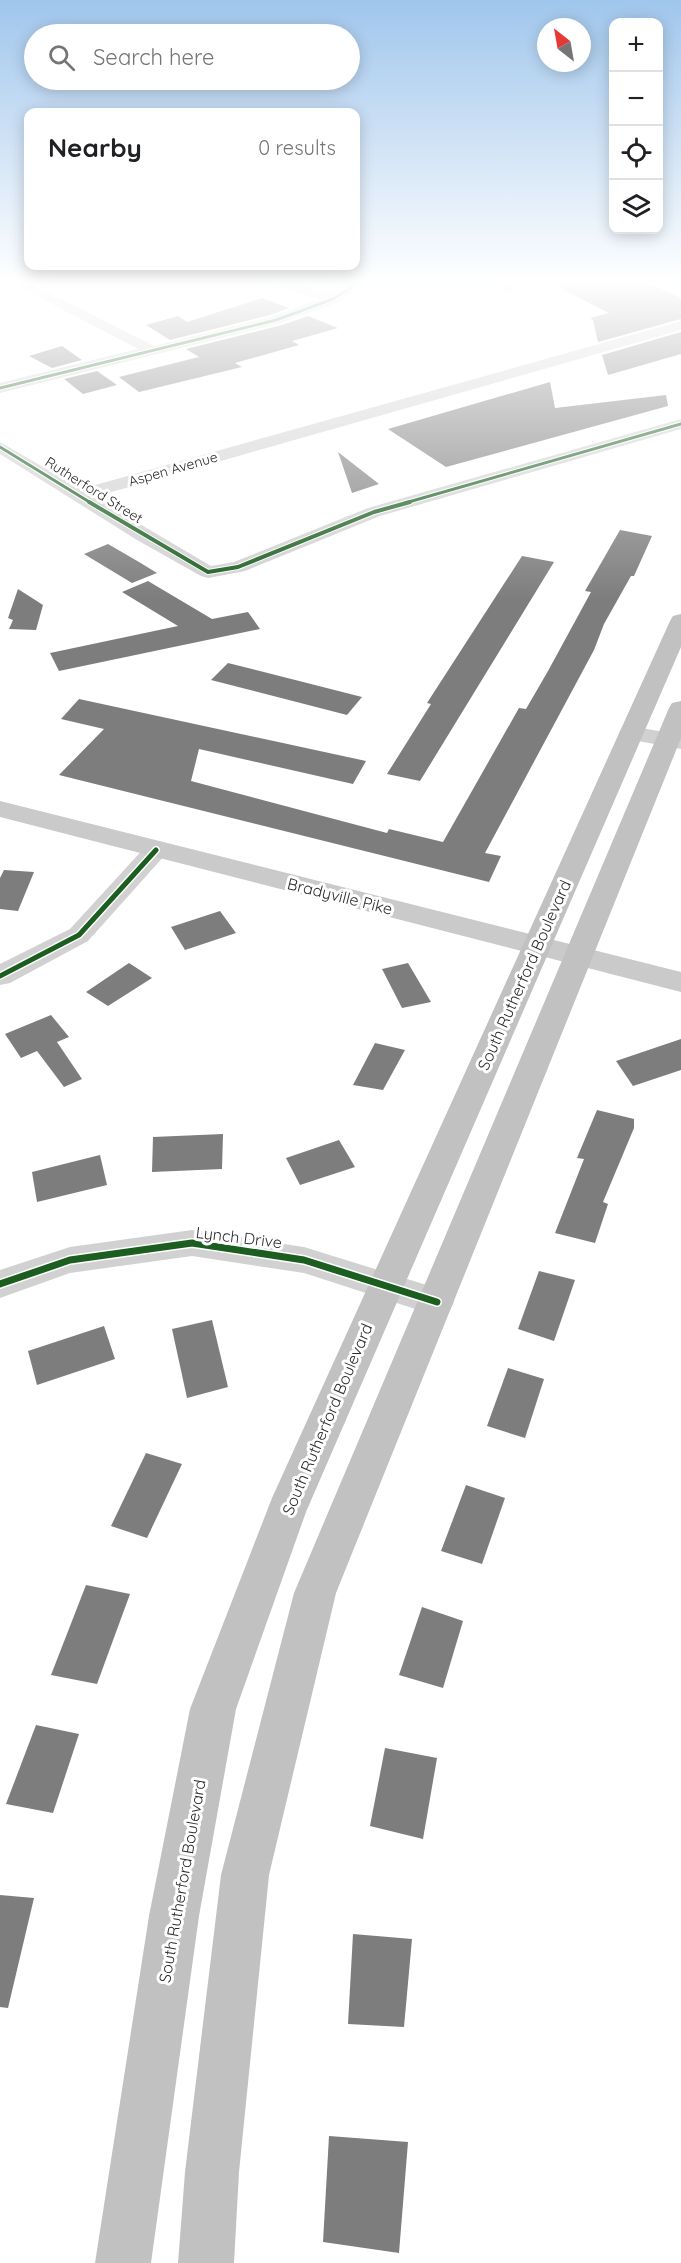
<!DOCTYPE html>
<html lang="en">
<head>
<meta charset="utf-8">
<style>
	:root { --surface:#fff; --page:#f2f2f2; --text:#202124; --muted:#757577; --line:#e0e0e0 }
	body { margin:0; font-family:Quicksand,sans-serif; background:var(--page); color:var(--text) }
	.controls { position:absolute; right:18px; top:18px; display:grid; overflow:hidden; border-radius:12px; box-shadow:0 3px 15px #0003 }
	.controls button { width:54px; height:54px; display:grid; place-items:center; padding:0; border:0; border-bottom:2px solid var(--line); background:var(--surface); color:var(--text); font:30px sans-serif }
	.compass { position:absolute; left:537px; top:18px; width:54px; height:54px; border-radius:50%; background:var(--surface); box-shadow:0 3px 15px #0003; rotate:329deg }
	.list { margin:0; padding:0; list-style:none }
	h2 { display:flex; justify-content:space-between; align-items:center; height:78px; margin:0; padding:0 24px; font-size:26px }
	h2 small { font-size:20px; font-weight:400; color:var(--muted) }
	.icon { flex:none; width:33px; height:33px; fill:none; stroke:currentColor; stroke-width:2; stroke-linecap:round; stroke-linejoin:round }
	.map { position:relative; flex:none; width:681px; height:2263px; overflow:hidden }
	.search { position:absolute; background:var(--surface); box-shadow:0 3px 15px #0003; left:24px; top:24px; width:336px; height:66px; display:flex; align-items:center; gap:15px; box-sizing:border-box; padding:0 21px; border-radius:33px; color:var(--muted); font-size:22px }
	.panel { position:absolute; background:var(--surface); box-shadow:0 3px 15px #0003; left:24px; top:108px; width:336px; height:162px; border-radius:12px }
	.map>svg:first-child { display:block }
	.building { fill:#7d7d7d }
	.lines { fill:none; stroke-linecap:round; stroke-linejoin:round }
	.minor { fill:#d1d1d1; fill-rule:evenodd }
	.secondary { fill:#cacaca; fill-rule:evenodd }
	.trunk { fill:#c1c1c1; fill-rule:evenodd }
	.cycleway-far3-casing { stroke:#fff; stroke-width:5 }
	.cycleway-far2-casing { stroke:#fff; stroke-width:6 }
	.cycleway-far1-casing { stroke:#fff; stroke-width:8 }
	.cycleway-casing { stroke:#fff; stroke-width:10 }
	.cycleway-far3 { stroke:#1b5e20; stroke-width:3 }
	.cycleway-far2 { stroke:#1b5e20; stroke-width:4 }
	.cycleway-far1 { stroke:#1b5e20; stroke-width:5 }
	.cycleway { stroke:#1b5e20; stroke-width:7 }
	.labels { text-anchor:middle; dominant-baseline:central; stroke-width:6; stroke-linejoin:round; paint-order:stroke }
	.far-street-label { font-size:14px; fill:#2c2c2c; stroke:#fff }
	.street-label { font-size:16px; fill:#2c2c2c; stroke:#fff }
</style>
</head>
<body>
<div class="map">
<svg width="681" height="2263" viewBox="0 0 681 2263">
	<rect width="100%" height="100%" fill="#fff"/>
	<g class="building">
		<path d="M550,283H648L681,298V319L598,342L593,320L590,318L609,313Z"/>
		<path d="M262,298L289,308L270,315L170,340L146,325L178,316L187,322Z"/>
		<path d="M308,316L338,328L292,341L299,345L235,363L242,367L139,392L119,377L199,357L186,349L282,325Z"/>
		<path d="M681,332V354L608,375L602,355Z"/>
		<path d="M62,346L82,360L52,368L29,356Z"/>
		<path d="M97,371L117,385L83,394L64,379Z"/>
		<path d="M550,382L555,408L666,395L668,406L446,467L388,429Z"/>
		<path d="M338,452L379,484L352,493Z"/>
		<path d="M620,530L652,536L634,576H631L604,624L594,650L485,853L501,856L489,882L59,775L104,729L61,719L79,699L366,761L353,784L199,749L191,781L387,833L389,829L443,842L519,708L526,709L548,671L591,592L585,591Z"/>
		<path d="M108,544L139,562L157,573L132,583L84,554Z"/>
		<path d="M522,556L554,562L420,781L387,774L431,704L427,703Z"/>
		<path d="M148,581L212,619L248,612L260,629L59,671L50,653L178,626L122,592Z"/>
		<path d="M18,589L43,605L36,630L9,629L13,620L8,618Z"/>
		<path d="M228,663L362,697L347,715L211,680Z"/>
		<path d="M4,870L34,872L18,911L0,909V878Z"/>
		<path d="M220,911L236,933L185,950L171,927Z"/>
		<path d="M129,963L152,978L108,1006L86,992Z"/>
		<path d="M408,963L431,1002L402,1008L382,969Z"/>
		<path d="M51,1015L69,1037L57,1042L82,1079L64,1087L37,1051L21,1058L5,1034Z"/>
		<path d="M681,1039V1070L633,1086L616,1061Z"/>
		<path d="M375,1043L405,1050L383,1090L353,1085Z"/>
		<path d="M597,1110L634,1119V1128L603,1202L608,1204L595,1243L555,1233L584,1159L577,1158Z"/>
		<path d="M223,1134L222,1169L152,1172L153,1137Z"/>
		<path d="M339,1140L355,1167L300,1185L286,1158Z"/>
		<path d="M100,1155L107,1185L37,1202L32,1172Z"/>
		<path d="M539,1271L575,1280L554,1341L518,1329Z"/>
		<path d="M212,1320L228,1387L187,1398L172,1329Z"/>
		<path d="M104,1326L115,1359L37,1385L28,1351Z"/>
		<path d="M508,1368L544,1379L525,1438L487,1426Z"/>
		<path d="M146,1453L182,1464L147,1538L111,1526Z"/>
		<path d="M466,1485L505,1498L482,1564L441,1551Z"/>
		<path d="M86,1585L130,1594L97,1684L51,1675Z"/>
		<path d="M422,1607L463,1621L443,1688L399,1675Z"/>
		<path d="M36,1725L79,1734L53,1813L6,1804Z"/>
		<path d="M385,1748L437,1758L423,1839L370,1826Z"/>
		<path d="M0,1895L34,1898L8,2008L0,2007Z"/>
		<path d="M353,1934L412,1939L404,2027L348,2024Z"/>
		<path d="M329,2136L408,2142L399,2253L323,2242Z"/>
	</g>
	<g class="lines">
		<g class="minor">
			<path d="M12,283H30L154,346L271,317L319,299L275,286L273,283H294L331,294L349,283H366L338,302L281,323L0,393V383L138,349Z"/>
			<path d="M503,283H517L512,292L507,293L500,289Z"/>
			<path d="M681,321V330L94,497L211,566L234,562L368,508L681,419V429L380,516L245,571L208,578L201,576L137,540L0,454V442L81,489Z"/>
			<path d="M630,726L681,735V749L622,738L619,733L622,728Z"/>
			<path d="M156,842L165,845L168,850L165,855L88,941L10,983L0,985V964L70,929L147,845Z"/>
			<path d="M192,1230L304,1247L449,1292L454,1302L449,1312L437,1316L304,1273L192,1256L70,1273L0,1298V1270L70,1247Z"/>
		</g>
		<path class="secondary" d="M0,801L681,972V992L0,817Z"/>
		<g class="trunk">
			<path d="M681,614V647L306,1512L236,1709L199,1916L151,2263H95L149,1916L190,1709L272,1498L670,621L673,616Z"/>
			<path d="M681,701V738L336,1593L269,1875L239,2172L234,2263H178L185,2172L221,1875L294,1593L669,708L672,703Z"/>
		</g>
		<g class="cycleway-far3-casing">
			<g id="cycleway-far3">
				<path d="M0,388L276,320L333,299L359,283"/>
				<path d="M0,447L91,503"/>
				<path d="M405,503L681,424"/>
			</g>
		</g>
		<g class="cycleway-far2-casing">
			<path id="cycleway-far2" d="M89,502L208,572L238,567L374,512L410,502"/>
		</g>
		<g class="cycleway-far1-casing">
			<path id="cycleway-far1" d="M0,976L79,935L156,850"/>
		</g>
		<g class="cycleway-casing">
			<path id="cycleway" d="M0,1284L70,1260L192,1243L304,1260L437,1302"/>
		</g>
		<use href="#cycleway-far3" class="cycleway-far3"/>
		<use href="#cycleway-far2" class="cycleway-far2"/>
		<use href="#cycleway-far1" class="cycleway-far1"/>
		<use href="#cycleway" class="cycleway"/>
	</g>
	<linearGradient id="sky" x2="0" y2="1"><stop stop-color="#a0c6ec"/><stop offset="0.47" stop-color="#fff"/><stop offset="1" stop-color="#fff" stop-opacity="0"/></linearGradient>
	<rect width="681" height="600" fill="url(#sky)"/>
	<g class="labels">
		<g class="far-street-label">
			<text transform="translate(173 469) rotate(-16)">Aspen Avenue</text>
			<text transform="translate(94 490) rotate(32)">Rutherford Street</text>
		</g>
		<g class="street-label">
			<text transform="translate(340 896) rotate(14)">Bradyville Pike</text>
			<text transform="translate(524 975) rotate(-66)">South Rutherford Boulevard</text>
			<text transform="translate(239 1237) rotate(7)">Lynch Drive</text>
			<text transform="translate(327 1419) rotate(-67)">South Rutherford Boulevard</text>
			<text transform="translate(182 1881) rotate(-80)">South Rutherford Boulevard</text>
		</g>
	</g>
</svg>
<div class="controls">
<button>+</button>
<button>−</button>
<button><svg class="icon" aria-label="locate" viewBox="0 0 24 24"><circle cx="12" cy="12" r="6"/><path d="M12 2v4M12 18v4M2 12h4M18 12h4"/></svg></button>
<button><svg class="icon" aria-label="layers" viewBox="0 0 24 24"><path d="M12 4l9 5-9 5-9-5zM3 14l9 5 9-5"/></svg></button>
</div>
<svg class="compass" viewBox="-18 -18 36 36"><path d="M0-13l5 13h-10z" fill="#e53935"/><path d="M0 13l5-13h-10z" fill="#757577"/></svg>
<div class="search"><svg class="icon" aria-label="search" viewBox="0 0 24 24"><circle cx="10" cy="10" r="6"/><path d="M15 15l6 6"/></svg>Search here</div>
<section class="panel">
<h2>Nearby<small>0 results</small></h2>
<ul class="list">
</ul>
</section>
</div>
</body>
</html>
